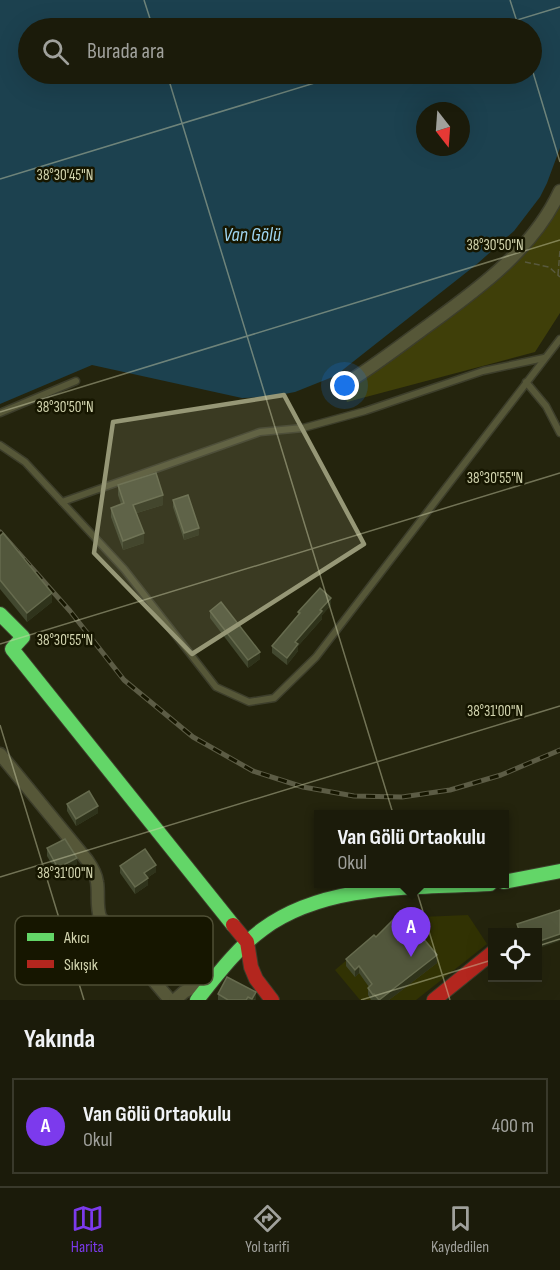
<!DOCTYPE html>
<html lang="tr">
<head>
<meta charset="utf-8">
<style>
	:root { --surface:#1b1b0a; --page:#242413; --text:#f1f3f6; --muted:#a0a19c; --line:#39392b; --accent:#7c3aed }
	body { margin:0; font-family:"Sofia Sans Condensed",sans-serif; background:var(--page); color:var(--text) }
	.controls { position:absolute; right:18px; bottom:18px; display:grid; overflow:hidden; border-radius:0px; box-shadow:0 6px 24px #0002 }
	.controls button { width:54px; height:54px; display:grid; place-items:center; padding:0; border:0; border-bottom:2px solid var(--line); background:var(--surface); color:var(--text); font:30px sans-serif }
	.compass { position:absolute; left:416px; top:102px; width:54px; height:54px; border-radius:50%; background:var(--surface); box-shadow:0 6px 24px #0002; rotate:163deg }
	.you { position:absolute; left:345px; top:386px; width:21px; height:21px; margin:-15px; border:4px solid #fff; border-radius:50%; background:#1a73e8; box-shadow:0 0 0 9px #1a73e833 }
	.badge { display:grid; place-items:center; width:39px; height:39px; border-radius:50%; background:var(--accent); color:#fff; font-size:20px; font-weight:700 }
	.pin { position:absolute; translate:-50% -50px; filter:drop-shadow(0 2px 3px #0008) }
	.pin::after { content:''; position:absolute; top:32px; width:21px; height:18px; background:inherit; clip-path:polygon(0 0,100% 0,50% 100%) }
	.popup { position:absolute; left:314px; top:810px; width:195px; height:78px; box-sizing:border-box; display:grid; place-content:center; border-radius:0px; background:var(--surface); filter:drop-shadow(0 2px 4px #0005); font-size:20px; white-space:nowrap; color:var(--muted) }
	.popup b { font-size:22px; color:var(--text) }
	.popup::after { content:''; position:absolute; left:50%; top:100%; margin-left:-12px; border:12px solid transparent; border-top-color:var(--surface) }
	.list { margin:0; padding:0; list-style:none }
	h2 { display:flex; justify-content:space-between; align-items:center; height:78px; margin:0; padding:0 24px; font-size:26px }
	h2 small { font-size:20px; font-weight:400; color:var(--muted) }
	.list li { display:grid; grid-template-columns:39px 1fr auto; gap:18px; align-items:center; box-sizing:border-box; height:96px; margin:0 12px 12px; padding:0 12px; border:2px solid var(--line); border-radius:0px }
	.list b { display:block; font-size:22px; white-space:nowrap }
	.list p { margin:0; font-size:20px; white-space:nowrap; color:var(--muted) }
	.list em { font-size:20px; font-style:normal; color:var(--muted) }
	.icon { flex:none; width:33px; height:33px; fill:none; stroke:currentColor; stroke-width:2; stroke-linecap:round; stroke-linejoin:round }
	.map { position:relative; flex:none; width:560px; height:1000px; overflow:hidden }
	.search { position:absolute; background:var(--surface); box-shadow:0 6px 24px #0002; left:18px; right:18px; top:18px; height:66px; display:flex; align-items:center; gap:15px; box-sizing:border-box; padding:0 21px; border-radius:33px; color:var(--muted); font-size:22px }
	.sheet { height:186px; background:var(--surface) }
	nav { display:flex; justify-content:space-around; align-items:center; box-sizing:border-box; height:84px; border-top:2px solid var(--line); background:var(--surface); font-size:16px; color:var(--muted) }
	nav a { display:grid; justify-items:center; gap:3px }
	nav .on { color:var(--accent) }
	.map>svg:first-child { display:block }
	.built { fill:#313203 }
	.green { fill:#3f3f09 }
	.water { fill:#1c414f; fill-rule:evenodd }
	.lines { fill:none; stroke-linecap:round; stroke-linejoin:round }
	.lane-casing { stroke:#3d3e2b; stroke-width:9 }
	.street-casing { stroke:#3d3e2b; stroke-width:15 }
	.fast-casing { stroke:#3d3e2b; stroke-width:16 }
	.jam-casing { stroke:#3d3e2b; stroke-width:16 }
	.path { stroke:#58593e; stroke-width:1.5; stroke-dasharray:6 3; stroke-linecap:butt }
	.lane { stroke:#565738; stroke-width:6 }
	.street { stroke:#565738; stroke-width:12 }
	.fast { stroke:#63d668; stroke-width:14 }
	.jam { stroke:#b3261e; stroke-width:14 }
	.rail-casing { stroke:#5c5c45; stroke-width:5 }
	.rail { stroke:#161600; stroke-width:3; stroke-dasharray:9; stroke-linecap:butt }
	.wall { fill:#42482f }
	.shaded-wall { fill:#2f331b }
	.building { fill:#52573c; stroke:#666b4e; stroke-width:1.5 }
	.marked { fill:#969776; fill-opacity:0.2; stroke:#969776; stroke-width:4.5; stroke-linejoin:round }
	.ticks { fill:none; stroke:#d3d5af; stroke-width:1.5; stroke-opacity:0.45 }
	.labels { text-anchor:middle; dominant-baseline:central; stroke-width:5; stroke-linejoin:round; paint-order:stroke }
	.water-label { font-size:20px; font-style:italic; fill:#9fd5f0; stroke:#161600 }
	.key { fill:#161600; stroke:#4f4f35; stroke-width:1.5 }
	.key-label { font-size:16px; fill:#d3d5af }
	.ticks-label { font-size:15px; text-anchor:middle; fill:#d3d5af; stroke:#161600; stroke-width:5; stroke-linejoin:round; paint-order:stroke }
</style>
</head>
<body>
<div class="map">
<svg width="560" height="1000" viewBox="0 0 560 1000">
	<rect width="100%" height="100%" fill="#24240d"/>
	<path class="built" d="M468,915L487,944L416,1000H360L335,970L397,918Z"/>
	<path class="green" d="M560,191V313L535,352L347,402L342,386L502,267Z"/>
	<path class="water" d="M0,0H560V148L547,183L540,197L514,231L477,264L335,376L295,392L269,397L242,398L92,365L0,404ZM28,28H532V74H28ZM425,111H461V147H425Z"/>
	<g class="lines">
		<g class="lane-casing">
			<g id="lane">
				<path d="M526,382L546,406L560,433"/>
				<path d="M0,413L76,381"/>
				<path d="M0,445L25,462L124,569L216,687L249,702L274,698L316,657L560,339"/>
				<path d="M62,502L260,432L303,428L365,411L483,371L544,358"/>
			</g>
		</g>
		<g class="street-casing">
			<g id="street">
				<path d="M342,386C370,369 396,349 422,330C474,292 532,252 560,191"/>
				<path d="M0,754L87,860C92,867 96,874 97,882C99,894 96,905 100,917L170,1000"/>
				<path d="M175,1000L184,992L214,976"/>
			</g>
		</g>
		<g class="fast-casing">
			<g id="fast">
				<path d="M0,614L23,637L12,649L233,925"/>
				<path d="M504,882L560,871"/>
				<path d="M197,1000C217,975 237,948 263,929C326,883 415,888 490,884"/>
			</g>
		</g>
		<g class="jam-casing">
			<g id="jam">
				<path d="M233,925L247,942L251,967L256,979L272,1000"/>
				<path d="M434,1000L492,953"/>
			</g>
		</g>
		<g class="path">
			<path d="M525,262L549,267L560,277"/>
			<path d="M558,275L560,250"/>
		</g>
		<use href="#lane" class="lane"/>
		<use href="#street" class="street"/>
		<use href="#fast" class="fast"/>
		<use href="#jam" class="jam"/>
		<g class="rail-casing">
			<path id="rail" d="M0,532L70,611L124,680L193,737L253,771L303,787L354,796L402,797L450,790L501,775L560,750"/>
		</g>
		<use href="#rail" class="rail"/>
	</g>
	<g class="wall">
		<path d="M118,485L163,505L137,513L144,543L123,550L111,517V508L121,504L118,495Z"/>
		<path d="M173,500L199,535L184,540L173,507Z"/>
		<path d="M0,536L52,602L27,622L0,589Z"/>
		<path d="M331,605L322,615V619L298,646V651L287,665L272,653V646L298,615V612Z"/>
		<path d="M210,611L260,659L248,668L210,618Z"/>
		<path d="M67,804L98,813L76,826L67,811Z"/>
		<path d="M47,848L77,865L58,875L47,856Z"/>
		<path d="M120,866L156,872L147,878L148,885L135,894L120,873Z"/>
		<path d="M168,940L200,958L185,969L168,948Z"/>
		<path d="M346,959L437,963L389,1000H371L368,995V988L369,987L359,973L355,977L346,966Z"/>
		<path d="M227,977L256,999L255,1000H218V994Z"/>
	</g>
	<g class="shaded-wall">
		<path d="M163,495V505L133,514V505Z"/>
		<path d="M199,528V535L184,540V533Z"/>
		<path d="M144,533V543L123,550V541Z"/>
		<path d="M52,593V602L27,622V613Z"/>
		<path d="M331,598V605L322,615V619L298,646V651L287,665V658L295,642L320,610Z"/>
		<path d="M260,652V659L248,668V660Z"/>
		<path d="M98,806V813L76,826V819Z"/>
		<path d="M77,858V865L58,875V868Z"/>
		<path d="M156,865V872L144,880V873Z"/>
		<path d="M148,878V885L135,894V887Z"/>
		<path d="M560,934V941L537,949V942Z"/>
		<path d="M200,951V958L185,969V962Z"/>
		<path d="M437,955V963L389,1000H380Z"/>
		<path d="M359,966V973L355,977V970Z"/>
		<path d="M256,992V999L252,1000V999Z"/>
	</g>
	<g class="building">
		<path d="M156,473L163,495L133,505L144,533L123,541L111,508L124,503L118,485Z"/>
		<path d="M188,495L199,528L184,533L173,500Z"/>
		<path d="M3,533L52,593L27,613L0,580V536Z"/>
		<path d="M320,588L331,598L320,610L322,611L295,642L298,644L287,658L272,646L300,613L298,612Z"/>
		<path d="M221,602L260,652L248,660L210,611Z"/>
		<path d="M89,791L98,806L76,819L67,804Z"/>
		<path d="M65,839L77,858L58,868L47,848Z"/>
		<path d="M145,849L156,865L144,873L148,878L135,887L120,866Z"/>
		<path d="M560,910V934L537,942V933H520L517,924Z"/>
		<path d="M404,915L437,955L379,1000L374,994L373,995L368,988L372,984L359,966L355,970L346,959L374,935L376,937L396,917L398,920Z"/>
		<path d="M182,929L200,951L185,962L168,940Z"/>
		<path d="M227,977L256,992L252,999L248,997L246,1000H228L218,994Z"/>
	</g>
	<path class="marked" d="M284,395L364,544L192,654L94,553L113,422Z"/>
	<path class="ticks" d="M144,0L153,28M510,0L519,28M491,28L560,7M532,69L560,162M167,74L450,1000M0,179L344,74M0,412L560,240M0,644L560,473M0,725L84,1000M0,877L560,706M538,946L560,939M361,1000L492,960"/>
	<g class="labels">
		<g class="water-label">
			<text x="252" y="235">Van Gölü</text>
		</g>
	</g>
	<rect x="15" y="916" width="198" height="69" rx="9" class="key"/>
	<rect x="27" y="933" width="27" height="8" fill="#63d668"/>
	<rect x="27" y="960" width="27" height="8" fill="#b3261e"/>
	<g class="key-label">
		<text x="64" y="943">Akıcı</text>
		<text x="64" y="970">Sıkışık</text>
	</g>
	<g class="ticks-label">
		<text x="65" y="180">38°30'45"N</text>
		<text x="495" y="250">38°30'50"N</text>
		<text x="65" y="412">38°30'50"N</text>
		<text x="495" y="483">38°30'55"N</text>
		<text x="65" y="645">38°30'55"N</text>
		<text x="495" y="716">38°31'00"N</text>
		<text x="65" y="878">38°31'00"N</text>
	</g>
</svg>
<div class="controls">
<button><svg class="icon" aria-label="locate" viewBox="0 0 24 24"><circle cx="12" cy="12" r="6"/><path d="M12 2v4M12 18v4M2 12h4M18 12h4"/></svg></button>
</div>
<svg class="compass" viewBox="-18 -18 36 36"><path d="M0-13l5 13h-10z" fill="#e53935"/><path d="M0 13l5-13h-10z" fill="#a0a19c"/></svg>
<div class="you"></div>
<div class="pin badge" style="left:411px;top:957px">A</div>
<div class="popup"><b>Van Gölü Ortaokulu</b>Okul</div>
<div class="search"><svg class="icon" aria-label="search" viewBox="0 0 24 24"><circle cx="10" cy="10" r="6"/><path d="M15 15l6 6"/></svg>Burada ara</div>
</div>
<section class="sheet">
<h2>Yakında<small></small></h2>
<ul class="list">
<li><span class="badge">A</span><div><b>Van Gölü Ortaokulu</b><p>Okul</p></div><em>400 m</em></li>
</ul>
</section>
<nav>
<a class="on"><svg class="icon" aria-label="map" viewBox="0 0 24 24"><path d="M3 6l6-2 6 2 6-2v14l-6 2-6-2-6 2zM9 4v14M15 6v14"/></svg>Harita</a>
<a><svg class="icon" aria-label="directions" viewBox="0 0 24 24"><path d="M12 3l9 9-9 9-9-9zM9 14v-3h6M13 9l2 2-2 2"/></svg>Yol tarifi</a>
<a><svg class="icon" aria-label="saved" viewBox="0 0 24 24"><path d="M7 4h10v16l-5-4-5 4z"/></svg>Kaydedilen</a>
</nav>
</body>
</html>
